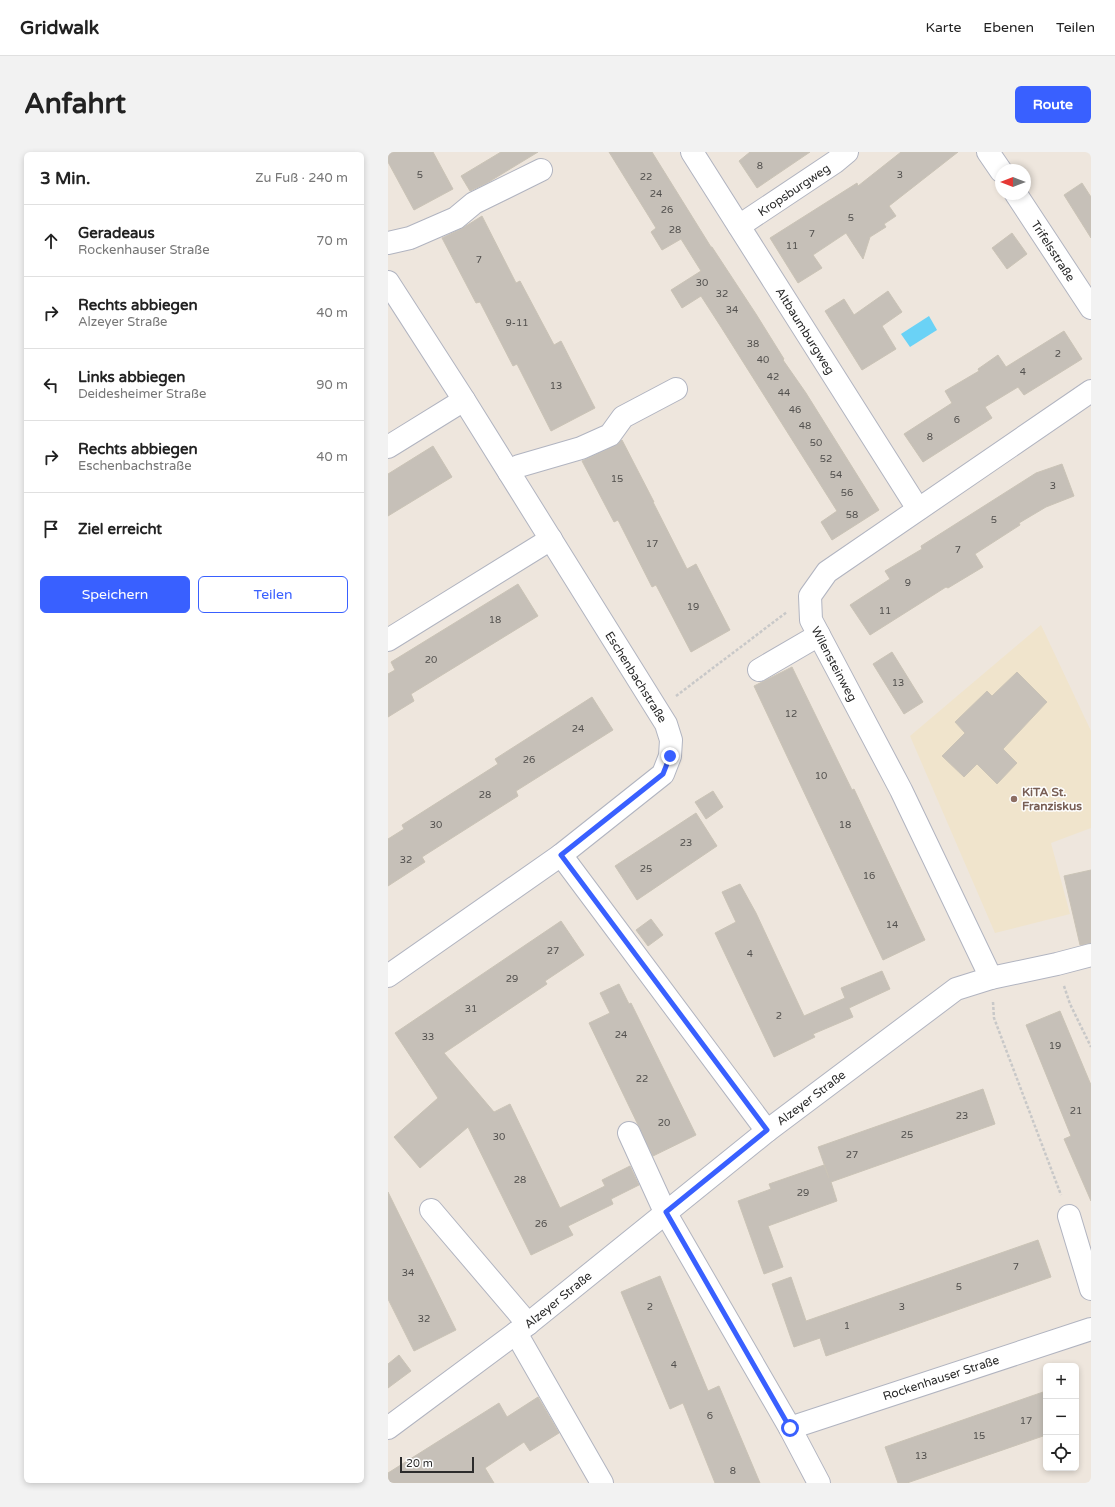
<!DOCTYPE html>
<html lang="de">
<head>
<meta charset="utf-8">
<style>
	:root { --surface:#fff; --page:#f2f2f2; --text:#222; --muted:#767676; --line:#e0e0e0; --accent:#3960ff }
	body { margin:0; font-family:"Varela Round",sans-serif; background:var(--page); color:var(--text) }
	.controls { position:absolute; right:12px; bottom:12px; display:grid; overflow:hidden; border-radius:6px; box-shadow:0 2px 6px #0003 }
	.controls button { width:36px; height:36px; display:grid; place-items:center; padding:0; border:0; border-bottom:1px solid var(--line); background:var(--surface); color:var(--text); font:20px sans-serif }
	.compass { position:absolute; left:607px; top:12px; width:36px; height:36px; border-radius:50%; background:var(--surface); box-shadow:0 2px 6px #0003; rotate:270deg }
	.scale { position:absolute; left:12px; bottom:10px; width:74px; box-sizing:border-box; padding-left:4px; border:2px solid #2b2b2b; border-top:0; font-size:11px; line-height:14px; white-space:nowrap; color:#2b2b2b; -webkit-text-stroke:3px #fff; paint-order:stroke }
	.stop { position:absolute; width:12px; height:12px; margin:-9px; border:3px solid #3960ff; border-radius:50%; background:#fff }
	.stop.end { background:#3960ff; border-color:#fff; box-shadow:0 1px 4px #0008 }
	.list { margin:0; padding:0; list-style:none }
	h2 { display:flex; justify-content:space-between; align-items:center; height:52px; margin:0; padding:0 16px; font-size:17px }
	h2 small { font-size:13px; font-weight:400; color:var(--muted) }
	.list li { display:grid; grid-template-columns:26px 1fr auto; gap:12px; align-items:center; box-sizing:border-box; height:72px; padding:0 16px; border-top:1px solid var(--line) }
	.list b { display:block; font-size:15px; white-space:nowrap }
	.list p { margin:0; font-size:13px; white-space:nowrap; color:var(--muted) }
	.list em { font-size:13px; font-style:normal; color:var(--muted) }
	.actions { display:flex; gap:8px; padding:12px 16px }
	.actions a { flex:1; padding:9px 0; border:1px solid var(--accent); border-radius:6px; text-align:center; font-size:14px; color:var(--accent) }
	.actions .main { background:var(--accent); color:#fff }
	.icon { flex:none; width:22px; height:22px; fill:none; stroke:currentColor; stroke-width:2; stroke-linecap:round; stroke-linejoin:round }
	.map { position:relative; flex:none; width:703px; height:1331px; overflow:hidden; border-radius:6px }
	header { display:flex; align-items:center; gap:24px; box-sizing:border-box; height:56px; padding:0 20px; background:var(--surface); border-bottom:1px solid var(--line) }
	header strong { font-size:19px }
	nav { display:flex; gap:22px; margin-inline-start:auto; font-size:14px }
	.intro { display:flex; align-items:center; justify-content:space-between; box-sizing:border-box; height:96px; padding:0 24px }
	h1 { margin:0; font-size:28px }
	.button { padding:10px 18px; border-radius:6px; background:var(--accent); color:#fff; font-size:14px; font-weight:700 }
	main { display:flex; gap:24px; padding:0 24px }
	aside { flex:1; background:var(--surface); border-radius:6px; box-shadow:0 2px 6px #0003 }
	.map>svg:first-child { display:block }
	.education { fill:#f0e4cc }
	.water { fill:#6ad2f6 }
	.building { fill:#c6c0b8; stroke:#cac3b6 }
	.lines { fill:none; stroke-linecap:round; stroke-linejoin:round }
	.minor-casing { stroke:#b1b4c0; stroke-width:24 }
	.path { stroke:#c8c8c8; stroke-width:2.5; stroke-dasharray:3 2; stroke-linecap:butt }
	.minor { stroke:#fff; stroke-width:22 }
	.route { stroke:#3960ff; stroke-width:5 }
	.education-dot { fill:#8d6e63; stroke:#fff; stroke-width:1.5 }
	.labels { text-anchor:middle; dominant-baseline:central; stroke-width:3; stroke-linejoin:round; paint-order:stroke }
	.number-label { font-size:10px; fill:#52504e }
	.street-label { font-size:12px; fill:#2b2b2b; stroke:#fff }
	.education-label { font-size:12px; font-weight:bold; fill:#785e54; stroke:#fff; text-anchor:start }
</style>
</head>
<body>
<header>
<strong>Gridwalk</strong>
<nav><a>Karte</a><a>Ebenen</a><a>Teilen</a></nav>
</header>
<div class="intro"><h1>Anfahrt</h1><a class="button">Route</a></div>
<main>
<aside>
<h2>3 Min.<small>Zu Fuß · 240 m</small></h2>
<ul class="list">
<li><svg class="icon" aria-label="ahead" viewBox="0 0 24 24"><path d="M12 20V5M6 11l6-6 6 6"/></svg><div><b>Geradeaus</b><p>Rockenhauser Straße</p></div><em>70 m</em></li>
<li><svg class="icon" aria-label="right" viewBox="0 0 24 24"><path d="M7 20v-9h11M14 6l5 5-5 5"/></svg><div><b>Rechts abbiegen</b><p>Alzeyer Straße</p></div><em>40 m</em></li>
<li><svg class="icon" aria-label="left" viewBox="0 0 24 24"><path d="M17 20v-9H6M10 6l-5 5 5 5"/></svg><div><b>Links abbiegen</b><p>Deidesheimer Straße</p></div><em>90 m</em></li>
<li><svg class="icon" aria-label="right" viewBox="0 0 24 24"><path d="M7 20v-9h11M14 6l5 5-5 5"/></svg><div><b>Rechts abbiegen</b><p>Eschenbachstraße</p></div><em>40 m</em></li>
<li><svg class="icon" aria-label="arrive" viewBox="0 0 24 24"><path d="M6 21V4h12l-3 4 3 4H6"/></svg><div><b>Ziel erreicht</b></div></li>
</ul>
<div class="actions"><a class="main">Speichern</a><a>Teilen</a></div>
</aside>
<div class="map">
<svg width="703" height="1331" viewBox="0 0 703 1331">
	<rect width="100%" height="100%" fill="#eee6dd"/>
	<path class="education" d="M653,473L703,579V676L663,691L682,762L607,781L522,584Z"/>
	<path class="water" d="M541,164L549,178L522,195L513,182Z"/>
	<g class="building">
		<path d="M0,0H45L65,37L26,58L0,10Z"/>
		<path d="M113,0H150L99,31L82,39L73,24Z"/>
		<path d="M221,0H264L323,95H324L368,162L396,207L395,208L418,241L491,358L444,388L433,370L449,359L333,175L313,144L294,156L283,138L313,119L293,87L274,98L263,80L268,76Z"/>
		<path d="M362,0H422L369,36L351,9Z"/>
		<path d="M513,0H570L501,54L508,64L496,72L498,75L482,85L475,107L458,81L425,103L434,116L410,131L382,86L469,31L470,34Z"/>
		<path d="M694,31L703,45V86L676,43Z"/>
		<path d="M94,64L128,131L132,129L166,193L173,189L207,256L163,279L129,212L125,214L92,150L88,151L54,86L73,77Z"/>
		<path d="M624,81L639,102L619,117L604,96Z"/>
		<path d="M500,139L514,160L494,174L508,197L474,218L437,159L456,147L466,163Z"/>
		<path d="M676,179L694,207L636,243L630,235L597,255L604,266L535,310L516,282L564,251L557,239L591,219L590,217L610,203L618,215Z"/>
		<path d="M234,288L266,350H265L299,417L308,412L342,478L303,500L268,433L264,435L230,368L226,370L194,309L227,294Z"/>
		<path d="M45,294L64,325L0,364V322Z"/>
		<path d="M674,312L686,344L658,355L631,371L632,373L587,402L595,415L560,436L558,435L482,483L462,453L502,427L497,419L534,397L533,394L648,321Z"/>
		<path d="M130,432L150,464L23,542L26,549L0,565V522L7,518L3,510Z"/>
		<path d="M504,500L535,550L516,562L485,512Z"/>
		<path d="M404,515L464,638L466,637L537,788L495,808L366,534Z"/>
		<path d="M629,520L659,550L615,597L629,611L609,632L589,612L576,625L554,604L577,581L567,570L599,539L604,544Z"/>
		<path d="M204,545L225,578L128,639L130,644L34,705L37,710L0,734V687L16,677L14,673L110,612L107,607Z"/>
		<path d="M325,639L335,655L318,667L307,650Z"/>
		<path d="M308,661L329,694L249,748L227,714Z"/>
		<path d="M703,718V791L692,793L676,724Z"/>
		<path d="M352,732L368,761L416,864L457,846L453,836L494,819L502,837L461,856L465,865L425,882L427,885L386,905L327,781L348,770L334,740Z"/>
		<path d="M263,767L275,783L260,794L248,778Z"/>
		<path d="M173,769L196,803L157,829L159,832L56,901L106,960L122,952L172,1056L217,1034L214,1028L242,1014L251,1033L223,1047L225,1052L180,1074L185,1083L143,1103L80,975L32,1016L6,985L50,946L7,881Z"/>
		<path d="M231,832L241,852L243,851L308,983L265,1004L201,871L222,861L212,841Z"/>
		<path d="M672,859L703,933V1049L676,987L683,984L638,873Z"/>
		<path d="M595,937L607,972L443,1030L449,1049L380,1074L395,1115L376,1122L350,1049L383,1037L381,1032L436,1013L441,1026L430,995Z"/>
		<path d="M0,1040L68,1178L26,1199L0,1147Z"/>
		<path d="M650,1088L663,1125L438,1204L432,1186L406,1195L384,1132L403,1125L418,1169Z"/>
		<path d="M272,1124L320,1239L331,1234L372,1331H327L295,1251L282,1257L233,1140Z"/>
		<path d="M11,1203L23,1219L0,1236V1212Z"/>
		<path d="M658,1239V1283L519,1331H510L497,1295Z"/>
		<path d="M150,1245L171,1281L142,1299L136,1290L97,1316L106,1331H0V1321L111,1251L119,1265Z"/>
	</g>
	<g class="lines">
		<g class="minor-casing">
			<g id="minor">
				<path d="M304,0L530,357"/>
				<path d="M600,0L613,19"/>
				<path d="M628,42L703,156"/>
				<path d="M351,74L447,10L459,0"/>
				<path d="M0,91L22,86L68,66L86,51L153,18"/>
				<path d="M0,130L76,248L278,572L283,588L282,604L275,622L173,703L0,824"/>
				<path d="M0,295L76,248"/>
				<path d="M121,320L131,314L193,296L222,283L235,265L288,237"/>
				<path d="M0,488L163,387"/>
				<path d="M371,518L431,483"/>
				<path d="M173,703L379,979"/>
				<path d="M603,826L513,638L423,468L422,444L439,420L703,239"/>
				<path d="M241,981L277,1060L402,1276L431,1331"/>
				<path d="M43,1058L140,1172"/>
				<path d="M681,1064L703,1137"/>
				<path d="M128,1181L214,1331"/>
				<path d="M0,1276L140,1172L379,979L568,837L603,826L669,812L703,803"/>
				<path d="M402,1276L703,1177"/>
			</g>
		</g>
		<g class="path">
			<path d="M288,544L399,460"/>
			<path d="M676,834L682,852L703,895"/>
			<path d="M605,850L606,866L673,1043"/>
		</g>
		<use href="#minor" class="minor"/>
	</g>
	<g class="lines">
		<path class="route" d="M282,604L275,622L173,703L379,978L278,1060L402,1276"/>
	</g>
	<circle class="education-dot" cx="626" cy="647" r="4"/>
	<g class="labels">
		<g class="number-label">
			<text x="372" y="14">8</text>
			<text x="32" y="23">5</text>
			<text x="512" y="23">3</text>
			<text x="258" y="25">22</text>
			<text x="268" y="42">24</text>
			<text x="279" y="58">26</text>
			<text x="463" y="66">5</text>
			<text x="287" y="78">28</text>
			<text x="424" y="82">7</text>
			<text x="404" y="94">11</text>
			<text x="91" y="108">7</text>
			<text x="314" y="131">30</text>
			<text x="334" y="142">32</text>
			<text x="344" y="158">34</text>
			<text x="129" y="171">9-11</text>
			<text x="365" y="192">38</text>
			<text x="670" y="202">2</text>
			<text x="375" y="208">40</text>
			<text x="635" y="220">4</text>
			<text x="385" y="225">42</text>
			<text x="168" y="234">13</text>
			<text x="396" y="241">44</text>
			<text x="407" y="258">46</text>
			<text x="569" y="268">6</text>
			<text x="417" y="274">48</text>
			<text x="542" y="285">8</text>
			<text x="428" y="291">50</text>
			<text x="438" y="307">52</text>
			<text x="448" y="323">54</text>
			<text x="229" y="327">15</text>
			<text x="665" y="334">3</text>
			<text x="459" y="341">56</text>
			<text x="464" y="363">58</text>
			<text x="606" y="368">5</text>
			<text x="264" y="392">17</text>
			<text x="570" y="398">7</text>
			<text x="520" y="431">9</text>
			<text x="305" y="455">19</text>
			<text x="497" y="459">11</text>
			<text x="107" y="468">18</text>
			<text x="43" y="508">20</text>
			<text x="510" y="531">13</text>
			<text x="403" y="562">12</text>
			<text x="190" y="577">24</text>
			<text x="141" y="608">26</text>
			<text x="433" y="624">10</text>
			<text x="97" y="643">28</text>
			<text x="48" y="673">30</text>
			<text x="457" y="673">18</text>
			<text x="298" y="691">23</text>
			<text x="18" y="708">32</text>
			<text x="258" y="717">25</text>
			<text x="481" y="724">16</text>
			<text x="504" y="773">14</text>
			<text x="165" y="799">27</text>
			<text x="362" y="802">4</text>
			<text x="124" y="827">29</text>
			<text x="83" y="857">31</text>
			<text x="391" y="864">2</text>
			<text x="233" y="883">24</text>
			<text x="40" y="885">33</text>
			<text x="667" y="894">19</text>
			<text x="254" y="927">22</text>
			<text x="688" y="959">21</text>
			<text x="574" y="964">23</text>
			<text x="276" y="971">20</text>
			<text x="519" y="983">25</text>
			<text x="111" y="985">30</text>
			<text x="464" y="1003">27</text>
			<text x="132" y="1028">28</text>
			<text x="415" y="1041">29</text>
			<text x="153" y="1072">26</text>
			<text x="628" y="1115">7</text>
			<text x="20" y="1121">34</text>
			<text x="571" y="1135">5</text>
			<text x="262" y="1155">2</text>
			<text x="514" y="1155">3</text>
			<text x="36" y="1167">32</text>
			<text x="459" y="1174">1</text>
			<text x="286" y="1213">4</text>
			<text x="322" y="1264">6</text>
			<text x="638" y="1269">17</text>
			<text x="591" y="1284">15</text>
			<text x="533" y="1304">13</text>
			<text x="345" y="1319">8</text>
		</g>
		<g class="street-label">
			<text transform="translate(406 38) rotate(-34)">Kropsburgweg</text>
			<text transform="translate(665 99) rotate(57)">Trifelsstraße</text>
			<text transform="translate(417 179) rotate(58)">Altbaumburgweg</text>
			<text transform="translate(446 512) rotate(62)">Wilensteinweg</text>
			<text transform="translate(248 525) rotate(58)">Eschenbachstraße</text>
			<text transform="translate(423 946) rotate(-37)">Alzeyer Straße</text>
			<text transform="translate(170 1148) rotate(-39)">Alzeyer Straße</text>
			<text transform="translate(553 1226) rotate(-18)">Rockenhauser Straße</text>
		</g>
		<g class="education-label">
			<text x="634" y="640">KiTA St.<tspan x="634" dy="14">Franziskus</tspan></text>
		</g>
	</g>
</svg>
<div class="controls">
<button>+</button>
<button>−</button>
<button><svg class="icon" aria-label="locate" viewBox="0 0 24 24"><circle cx="12" cy="12" r="6"/><path d="M12 2v4M12 18v4M2 12h4M18 12h4"/></svg></button>
</div>
<svg class="compass" viewBox="-18 -18 36 36"><path d="M0-13l5 13h-10z" fill="#e53935"/><path d="M0 13l5-13h-10z" fill="#767676"/></svg>
<div class="scale">20 m</div>
<div class="stop" style="left:402px;top:1276px"></div>
<div class="stop end" style="left:282px;top:604px"></div>
</div>
</main>
</body>
</html>
